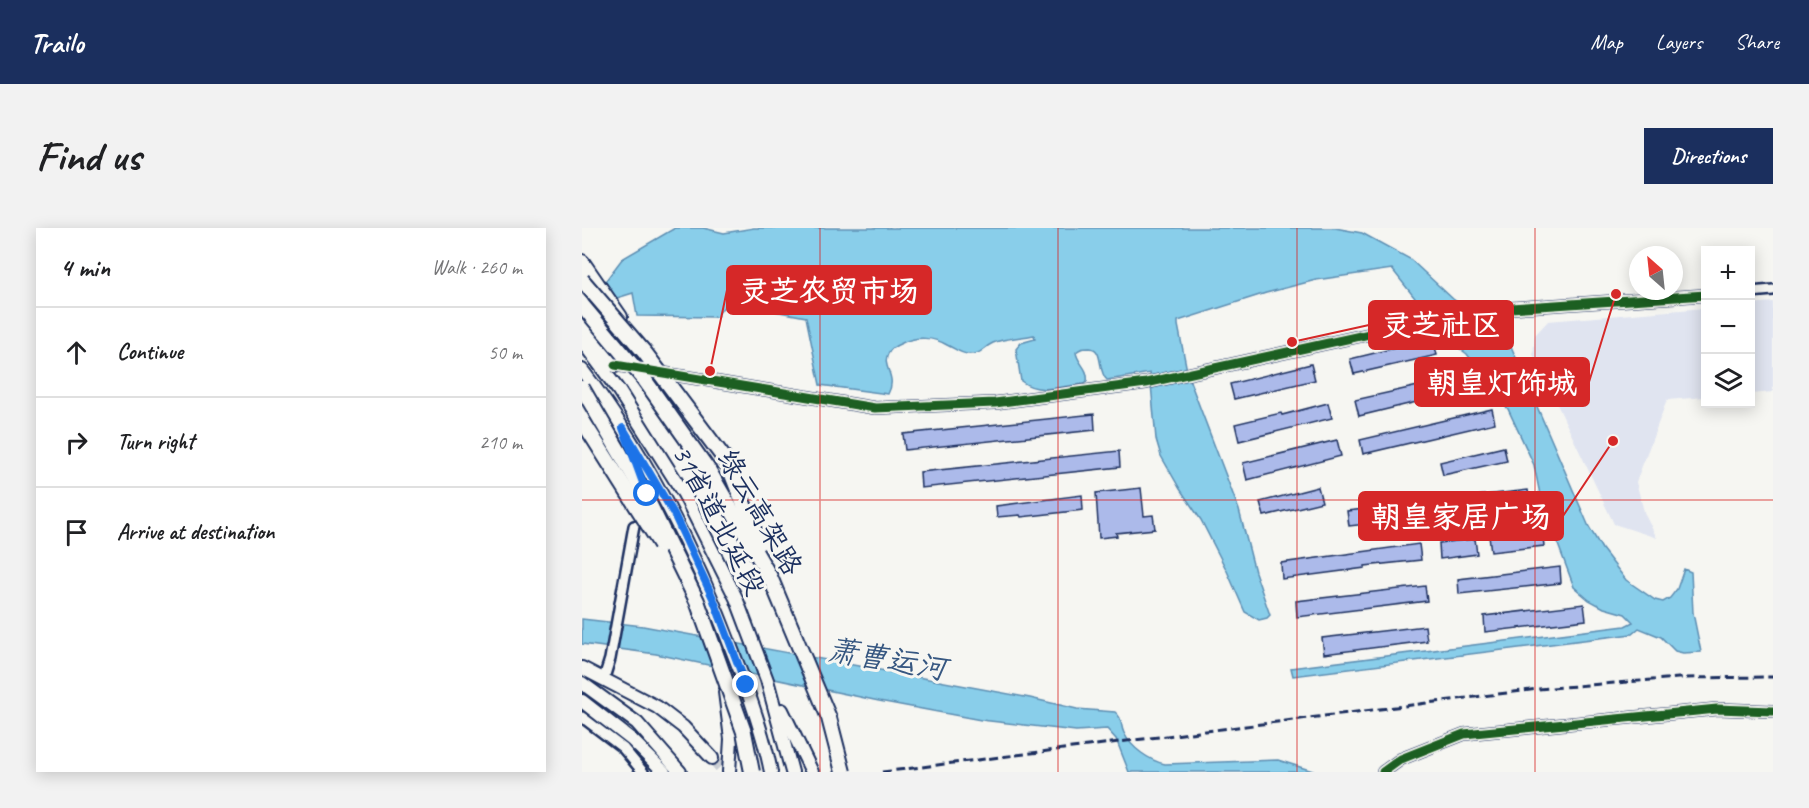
<!DOCTYPE html>
<html lang="en">
<head>
<meta charset="utf-8">
<style>
	:root { --surface:#fff; --page:#f2f2f2; --text:#202124; --muted:#757577; --line:#e0e0e0; --accent:#1b2f5e }
	body { margin:0; font-family:Caveat,"LXGW WenKai TC",sans-serif; background:var(--page); color:var(--text) }
	.controls { position:absolute; right:18px; top:18px; display:grid; overflow:hidden; border-radius:0px; box-shadow:0 3px 15px #0003 }
	.controls button { width:54px; height:54px; display:grid; place-items:center; padding:0; border:0; border-bottom:2px solid var(--line); background:var(--surface); color:var(--text); font:30px sans-serif }
	.compass { position:absolute; left:1047px; top:18px; width:54px; height:54px; border-radius:50%; background:var(--surface); box-shadow:0 3px 15px #0003; rotate:333deg }
	.stop { position:absolute; width:18px; height:18px; margin:-14px; border:4px solid #1a73e8; border-radius:50%; background:#fff }
	.stop.end { background:#1a73e8; border-color:#fff; box-shadow:0 2px 6px #0008 }
	.list { margin:0; padding:0; list-style:none }
	h2 { display:flex; justify-content:space-between; align-items:center; height:78px; margin:0; padding:0 24px; font-size:26px }
	h2 small { font-size:20px; font-weight:400; color:var(--muted) }
	.list li { display:grid; grid-template-columns:39px 1fr auto; gap:18px; align-items:center; box-sizing:border-box; height:90px; padding:0 24px; border-top:2px solid var(--line) }
	.list b { display:block; font-size:22px; white-space:nowrap }
	.list em { font-size:20px; font-style:normal; color:var(--muted) }
	.icon { flex:none; width:33px; height:33px; fill:none; stroke:currentColor; stroke-width:2; stroke-linecap:round; stroke-linejoin:round }
	.map { position:relative; flex:none; width:1191px; height:544px; overflow:hidden; border-radius:0px }
	header { display:flex; align-items:center; gap:36px; box-sizing:border-box; height:84px; padding:0 30px; background:var(--accent); color:#fff }
	header strong { font-size:28px }
	nav { display:flex; gap:33px; margin-inline-start:auto; font-size:21px }
	.intro { display:flex; align-items:center; justify-content:space-between; box-sizing:border-box; height:144px; padding:0 36px }
	h1 { margin:0; font-size:42px }
	.button { padding:15px 27px; border-radius:0px; background:var(--accent); color:#fff; font-size:21px; font-weight:700 }
	main { display:flex; gap:36px; padding:0 36px }
	aside { flex:1; background:var(--surface); border-radius:0px; box-shadow:0 3px 15px #0003 }
	.map>svg:first-child { display:block }
	.built { fill:#e0e4f0 }
	.water { fill:#89ceea; stroke:#5d8eb2; stroke-width:1.5 }
	.building { fill:#acbaea; stroke:#1b2f5e; stroke-width:1.5 }
	.lines { fill:none; stroke-linecap:round; stroke-linejoin:round }
	.major-tunnel { stroke:#caced4; stroke-width:12; stroke-dasharray:12 6; stroke-linecap:butt }
	.minor-casing { stroke:#1b2f5e; stroke-width:14 }
	.major-casing { stroke:#1b2f5e; stroke-width:16 }
	.highway-casing { stroke:#1b2f5e; stroke-width:18 }
	.minor { stroke:#f6f6f2; stroke-width:9 }
	.major { stroke:#f6f6f2; stroke-width:12 }
	.highway { stroke:#f6f6f2; stroke-width:14 }
	.rail { stroke:#1b2f5e; stroke-width:3; stroke-dasharray:9 4.5; stroke-linecap:butt }
	.highway-bridge-casing { stroke:#1b2f5e; stroke-width:18; stroke-linecap:butt }
	.highway-bridge { stroke:#f6f6f2; stroke-width:14 }
	.cycleway-casing { stroke:#f6f6f2; stroke-width:13 }
	.cycleway { stroke:#1b5e20; stroke-width:9 }
	.route { stroke:#1a73e8; stroke-width:8 }
	.grid { fill:none; stroke:#d62828; stroke-width:1.5; stroke-opacity:0.55 }
	.labels { text-anchor:middle; dominant-baseline:central; stroke-width:6; stroke-linejoin:round; paint-order:stroke }
	.street-label { font-size:28px; fill:#1b2f5e; stroke:#f6f6f2 }
	.water-label { font-size:30px; font-style:italic; fill:#365781; stroke:#f6f6f2 }
	.leader { fill:none; stroke:#d62828; stroke-width:2 }
	.callout-dot { fill:#d62828; stroke:#f6f6f2; stroke-width:2 }
	.callout { fill:#d62828; stroke:#d62828; stroke-width:2 }
	.callout-label { font-size:30px; text-anchor:middle; font-weight:bold; fill:#fff }
</style>
</head>
<body>
<header>
<strong>Trailo</strong>
<nav><a>Map</a><a>Layers</a><a>Share</a></nav>
</header>
<div class="intro"><h1>Find us</h1><a class="button">Directions</a></div>
<main>
<aside>
<h2>4 min<small>Walk · 260 m</small></h2>
<ul class="list">
<li><svg class="icon" aria-label="ahead" viewBox="0 0 24 24"><path d="M12 20V5M6 11l6-6 6 6"/></svg><div><b>Continue</b></div><em>50 m</em></li>
<li><svg class="icon" aria-label="right" viewBox="0 0 24 24"><path d="M7 20v-9h11M14 6l5 5-5 5"/></svg><div><b>Turn right</b></div><em>210 m</em></li>
<li><svg class="icon" aria-label="arrive" viewBox="0 0 24 24"><path d="M6 21V4h12l-3 4 3 4H6"/></svg><div><b>Arrive at destination</b></div></li>
</ul>
</aside>
<div class="map">
<svg width="1191" height="544" viewBox="0 0 1191 544">
	<rect width="100%" height="100%" fill="#f6f6f2"/>
	<filter id="ink" filterUnits="userSpaceOnUse"><feTurbulence type="fractalNoise" baseFrequency=".0167" numOctaves="2"/><feDisplacementMap in="SourceGraphic" scale="12" xChannelSelector="R" yChannelSelector="G"/><feConvolveMatrix kernelMatrix="1 2 1 2 8 2 1 2 1" color-interpolation-filters="sRGB"/></filter>
	<g filter="url(#ink)">
		<g class="built">
			<path d="M1191,74V164L1169,166V76Z"/>
			<path d="M1123,80V169L1085,172L1054,254L1063,287L1075,310L1032,296L951,126L953,107L966,93Z"/>
		</g>
		<g class="water">
			<path d="M93,0H121L142,5L172,0H753L780,5L828,31L871,71L906,96L922,102L1007,299L1020,321L1044,352L1073,372L1081,374L1088,370L1095,361L1102,341L1109,344L1111,385L1119,424L1101,425L1093,423L1079,409L1057,400L1050,406L711,448L709,440L1043,398L1051,394L1043,386L1022,380L1007,372L992,359L959,271L952,237L926,181L885,126L866,112L810,41L734,52L684,65L596,93V97L606,148L657,282L673,344L688,387L685,390L677,392L663,384L645,343L619,292L598,261L579,228L574,211L568,145L525,152C515,143 522,121 508,120C501,120 499,120 494,124C495,135 507,140 505,153L502,156C481,158 457,167 439,153L434,121L439,115L453,111L452,107C439,110 422,110 411,115C400,120 400,127 386,126C379,126 372,120 365,117C352,109 334,108 320,115C315,117 308,120 306,126C299,139 316,148 306,166L238,157L224,89L154,76C143,76 140,79 135,89L55,88L51,65L22,74L15,64L40,31Z"/>
			<path d="M0,391L61,398L448,470L495,481L533,484C541,490 538,497 542,505C549,520 568,533 583,536L696,532L734,544H547L534,511L525,501L494,503L399,492L297,473L74,426L0,416Z"/>
		</g>
		<g class="building">
			<path d="M851,111L855,127L772,146L768,131Z"/>
			<path d="M729,136L733,152L652,171L648,156Z"/>
			<path d="M881,148L884,162L777,188L773,172Z"/>
			<path d="M746,175L750,190L657,213L653,196L699,185L700,187Z"/>
			<path d="M910,181L913,195L781,226L778,212Z"/>
			<path d="M512,186L513,202L323,222L321,206Z"/>
			<path d="M755,212L759,228L665,252L661,235Z"/>
			<path d="M922,219L925,233L861,247L858,234Z"/>
			<path d="M537,223L538,239L339,260L338,244Z"/>
			<path d="M736,259L740,274L682,288L678,274Z"/>
			<path d="M559,260L562,288L571,287L573,301L534,305L535,308L517,310L514,265Z"/>
			<path d="M946,262L948,276L844,288L842,274Z"/>
			<path d="M500,267L501,282L439,289L438,287L415,289L414,278Z"/>
			<path d="M828,276L830,291L767,298L765,283Z"/>
			<path d="M960,302L962,318L909,324L907,308Z"/>
			<path d="M893,311L895,326L858,331L857,315Z"/>
			<path d="M837,316L839,332L783,338V340L700,351L699,335Z"/>
			<path d="M978,339L979,355L877,366L876,351Z"/>
			<path d="M843,358L845,373L715,389L714,373Z"/>
			<path d="M1002,376L1004,392L903,404L902,388Z"/>
			<path d="M843,398L845,413L742,426L740,410Z"/>
		</g>
		<g class="lines">
			<path class="major-tunnel" d="M130,530L143,544"/>
			<g class="minor-casing">
				<g id="minor">
					<path d="M1168,64L1191,62"/>
					<path d="M33,137L293,180L413,175L564,155L842,94L929,80L1124,67"/>
					<path d="M22,450L28,431L52,298"/>
					<path d="M0,489L41,520L61,544"/>
					<path d="M801,544L819,531L882,506L1135,481L1191,483"/>
				</g>
			</g>
			<g class="major-casing">
				<g id="major">
					<path d="M0,113L37,163L102,266L154,370L185,452L210,544"/>
					<path d="M0,142C66,228 114,326 152,427C167,465 181,504 189,544"/>
					<path d="M0,440L75,479L101,499L130,530"/>
					<path d="M0,455L55,495L98,544"/>
					<path d="M143,464L149,511L147,544"/>
					<path d="M0,473L50,512L82,544"/>
					<path d="M200,482L230,544"/>
				</g>
			</g>
			<g class="highway-casing">
				<g id="highway">
					<path d="M0,34L38,89"/>
					<path d="M0,97L33,137"/>
				</g>
			</g>
			<use href="#minor" class="minor"/>
			<use href="#major" class="major"/>
			<use href="#highway" class="highway"/>
			<path class="rail" d="M300,544L956,461L1096,450L1191,449"/>
			<g class="highway-bridge-casing">
				<g id="highway-bridge">
					<path d="M0,52L63,125L145,234L177,315"/>
					<path d="M0,77L62,151L127,243L188,349L247,490L261,544"/>
					<path d="M0,160L65,271L115,373L162,504L170,544"/>
					<path d="M0,192L79,317"/>
				</g>
			</g>
			<use href="#highway-bridge" class="highway-bridge"/>
			<g class="cycleway-casing">
				<g id="cycleway">
					<path d="M33,137L293,180L413,175L564,155L842,94L929,80L1124,67"/>
					<path d="M801,544L819,531L882,506L1135,481L1191,483"/>
				</g>
			</g>
			<use href="#cycleway" class="cycleway"/>
		</g>
	</g>
	<g class="lines" filter="url(#ink)">
		<path class="route" d="M65,266L41,200L92,286L131,370L164,457"/>
	</g>
	<path class="grid" d="M238,0V544M476,0V544M715,0V544M953,0V544M0,272H1191"/>
	<g class="labels">
		<g class="street-label">
			<text transform="translate(178 284) rotate(60)">绿云高架路</text>
			<text transform="translate(137 292) rotate(62)">31省道北延段</text>
		</g>
		<g class="water-label">
			<text transform="translate(305 431) rotate(10)">萧曹运河</text>
		</g>
	</g>
	<path class="leader" d="M128 143L145 62M710 114L787 97M1034 66L1007 154M1031 213L981 288"/>
	<g class="callout-dot">
		<circle cx="128" cy="143" r="6"/>
		<circle cx="710" cy="114" r="6"/>
		<circle cx="1034" cy="66" r="6"/>
		<circle cx="1031" cy="213" r="6"/>
	</g>
	<g class="callout">
		<rect x="145" y="38" width="204" height="48" rx="6"/>
		<rect x="787" y="73" width="144" height="48" rx="6"/>
		<rect x="833" y="130" width="174" height="48" rx="6"/>
		<rect x="777" y="264" width="204" height="48" rx="6"/>
	</g>
	<g class="callout-label">
		<text x="247" y="73">灵芝农贸市场</text>
		<text x="859" y="107">灵芝社区</text>
		<text x="920" y="165">朝皇灯饰城</text>
		<text x="879" y="299">朝皇家居广场</text>
	</g>
</svg>
<div class="controls">
<button>+</button>
<button>−</button>
<button><svg class="icon" aria-label="layers" viewBox="0 0 24 24"><path d="M12 4l9 5-9 5-9-5zM3 14l9 5 9-5"/></svg></button>
</div>
<svg class="compass" viewBox="-18 -18 36 36"><path d="M0-13l5 13h-10z" fill="#e53935"/><path d="M0 13l5-13h-10z" fill="#757577"/></svg>
<div class="stop" style="left:65px;top:266px"></div>
<div class="stop end" style="left:164px;top:457px"></div>
</div>
</main>
</body>
</html>
